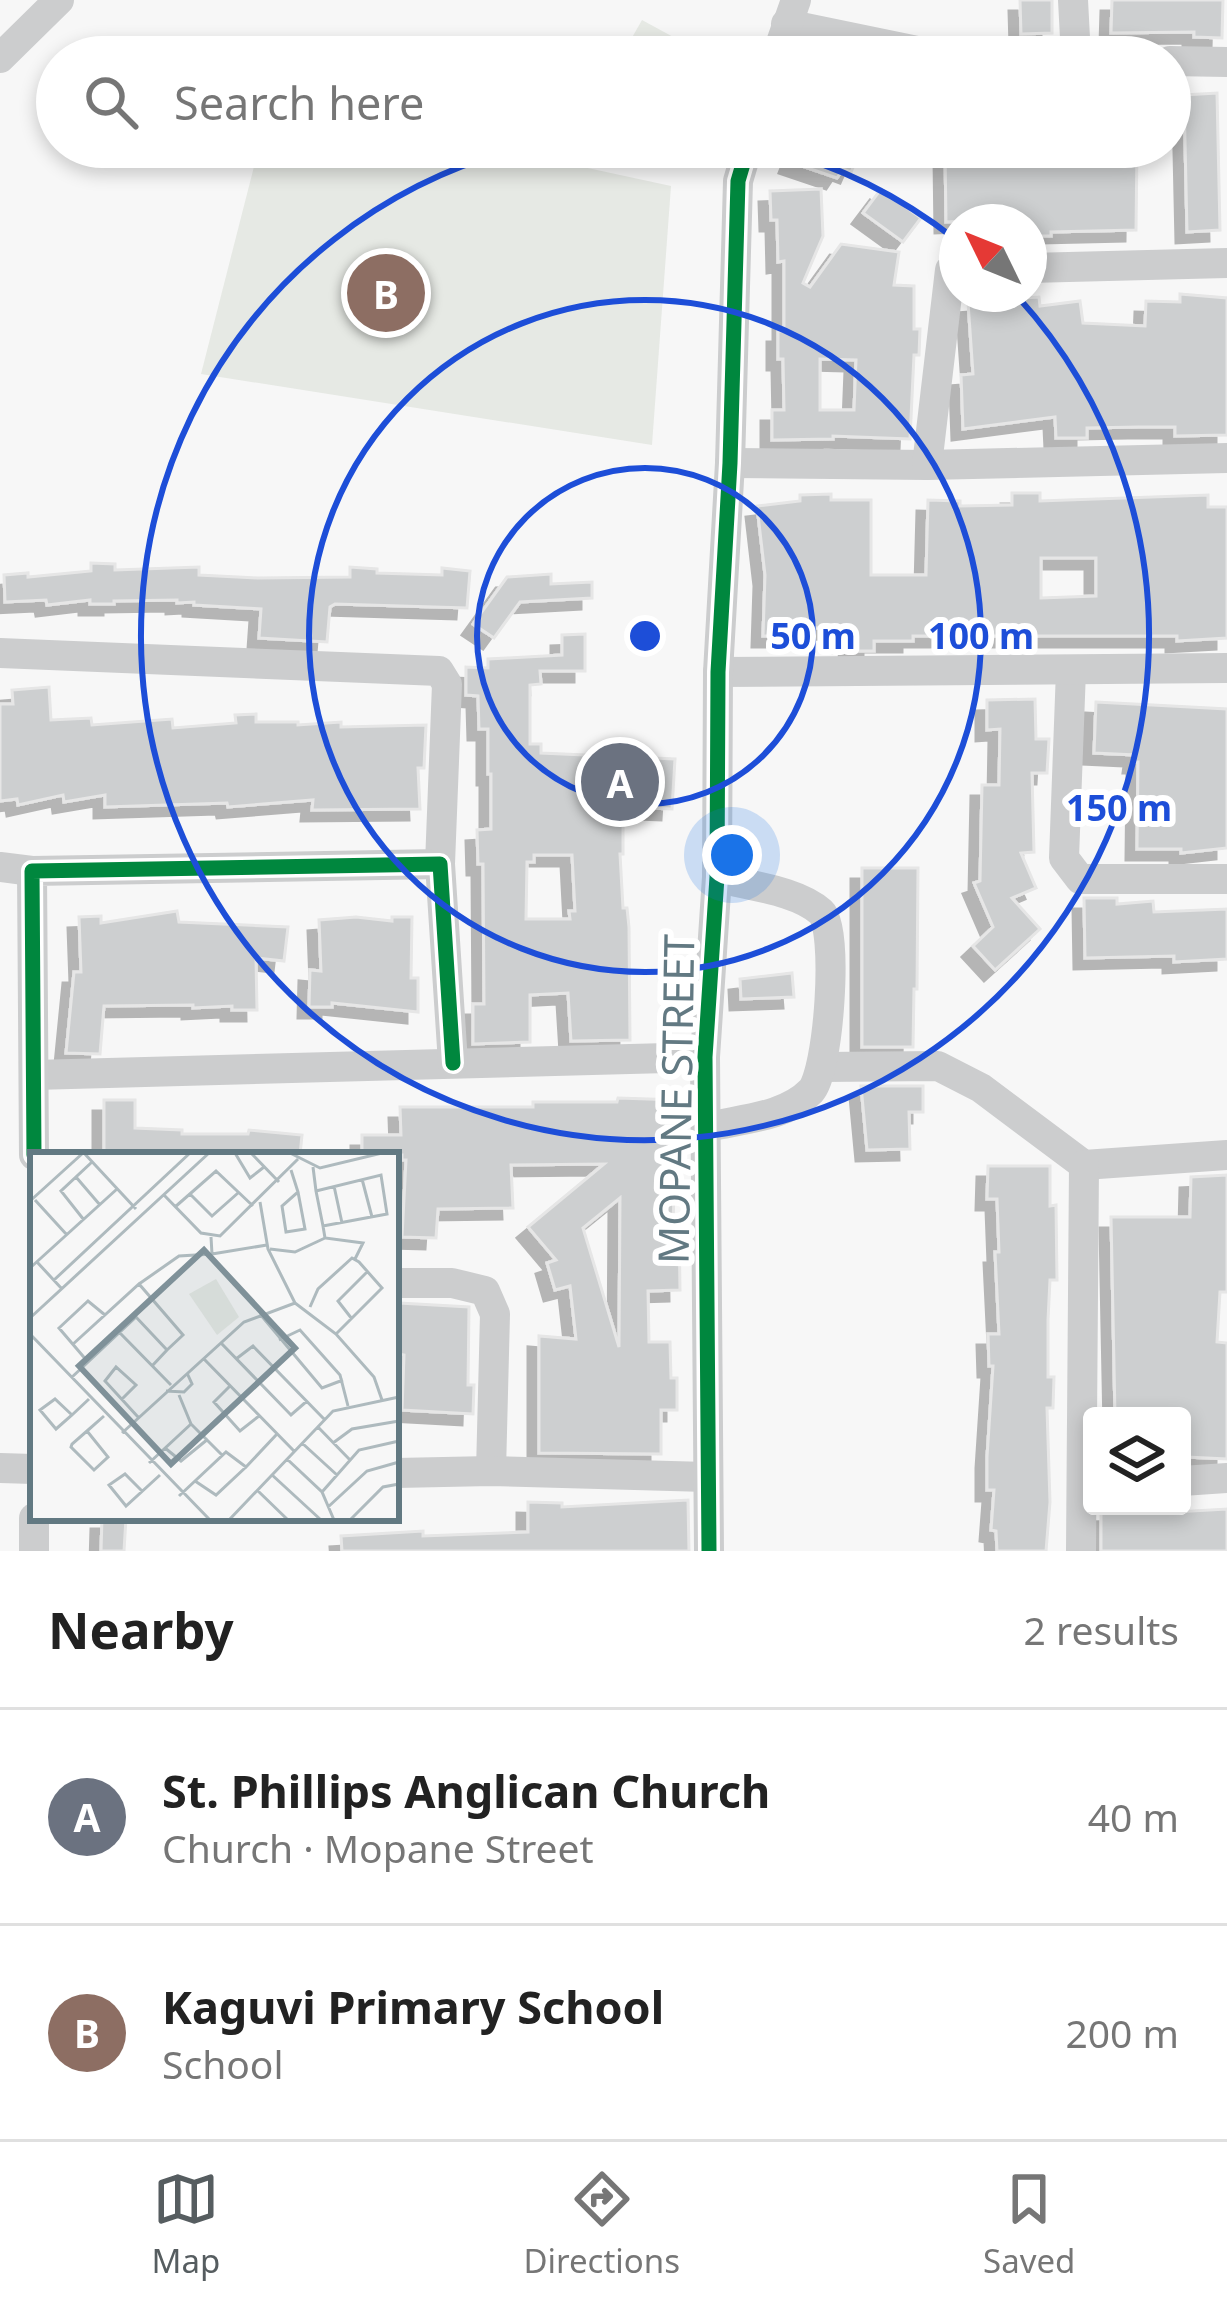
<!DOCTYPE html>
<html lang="en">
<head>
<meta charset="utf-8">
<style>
	:root { --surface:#fff; --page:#f2f2f2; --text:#222; --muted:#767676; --line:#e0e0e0; --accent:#565d60 }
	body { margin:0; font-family:"Noto Sans",sans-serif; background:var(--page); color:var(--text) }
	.controls { position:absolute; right:36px; bottom:36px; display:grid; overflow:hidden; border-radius:12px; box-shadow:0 6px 18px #0003 }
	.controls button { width:108px; height:108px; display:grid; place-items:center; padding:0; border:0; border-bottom:3px solid var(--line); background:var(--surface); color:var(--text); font:60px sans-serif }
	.compass { position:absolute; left:939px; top:204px; width:108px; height:108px; border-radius:50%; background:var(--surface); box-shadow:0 6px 18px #0003; rotate:313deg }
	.you { position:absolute; left:732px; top:855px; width:42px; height:42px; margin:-30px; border:9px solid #fff; border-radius:50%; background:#1a73e8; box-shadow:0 0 0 18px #1a73e833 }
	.badge { display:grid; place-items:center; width:78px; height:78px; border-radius:50%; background:var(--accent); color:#fff; font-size:39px; font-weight:700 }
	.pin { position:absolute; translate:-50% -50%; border:6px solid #fff; box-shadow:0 3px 12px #0006 }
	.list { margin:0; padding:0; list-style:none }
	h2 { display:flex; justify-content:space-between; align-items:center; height:156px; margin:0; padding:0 48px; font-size:51px }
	h2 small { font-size:39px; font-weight:400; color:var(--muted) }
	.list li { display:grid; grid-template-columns:78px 1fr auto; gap:36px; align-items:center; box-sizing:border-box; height:216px; padding:0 48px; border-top:3px solid var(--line) }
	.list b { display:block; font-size:45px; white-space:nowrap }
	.list p { margin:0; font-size:39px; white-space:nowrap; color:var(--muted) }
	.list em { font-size:39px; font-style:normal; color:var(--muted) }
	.icon { flex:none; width:66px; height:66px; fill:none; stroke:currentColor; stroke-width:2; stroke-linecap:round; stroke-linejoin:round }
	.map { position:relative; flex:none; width:1227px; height:1551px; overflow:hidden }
	.search { position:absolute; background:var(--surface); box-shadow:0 6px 18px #0003; left:36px; right:36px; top:36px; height:132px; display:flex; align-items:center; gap:30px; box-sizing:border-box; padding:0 42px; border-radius:66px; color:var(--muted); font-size:45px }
	.sheet { height:588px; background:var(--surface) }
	nav { display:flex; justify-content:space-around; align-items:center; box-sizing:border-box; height:168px; border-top:3px solid var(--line); background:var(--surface); font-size:33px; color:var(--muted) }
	nav a { display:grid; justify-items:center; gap:6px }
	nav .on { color:var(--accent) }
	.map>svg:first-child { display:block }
	.green { fill:#e6e9e4 }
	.building { fill:#cdcfd0; stroke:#e6e6e6; stroke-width:3; fill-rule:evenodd; filter:url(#shadow) }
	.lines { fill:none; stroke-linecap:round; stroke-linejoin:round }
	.minor { stroke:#cccdce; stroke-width:30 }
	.cycleway-casing { stroke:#fff; stroke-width:22 }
	.cycleway { stroke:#00873e; stroke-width:15 }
	.ring { fill:none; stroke:#1d4ed8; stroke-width:6 }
	.labels { text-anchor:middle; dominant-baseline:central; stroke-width:12; stroke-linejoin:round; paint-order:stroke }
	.street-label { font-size:42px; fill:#627982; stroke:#fff }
	.inset-road { fill:none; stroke:#aebabe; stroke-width:3 }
	.view { fill:#7f9199; fill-opacity:0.15; stroke:#7f9199; stroke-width:6 }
	.inset-edge { fill:none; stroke:#627982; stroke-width:6 }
	.centre { fill:#1d4ed8; stroke:#fff; stroke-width:6 }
	.ring-label { font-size:36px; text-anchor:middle; font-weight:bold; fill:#1d4ed8; stroke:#fff; stroke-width:12; stroke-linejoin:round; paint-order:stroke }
</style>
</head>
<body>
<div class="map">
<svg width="1227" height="1551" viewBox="0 0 1227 1551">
	<defs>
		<filter id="shadow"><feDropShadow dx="-11" dy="11" stdDeviation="0" flood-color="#0004"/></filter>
	</defs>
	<rect width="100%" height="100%" fill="#f7f7f7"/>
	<g class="green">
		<path d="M642,20L710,57H621Z"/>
		<path d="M259,147H491L671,186L652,445L201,374Z"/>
	</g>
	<g class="building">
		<path d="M1020,0H1052V33L1021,34Z"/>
		<path d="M1112,0H1223L1222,38L1194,37V32L1111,33Z"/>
		<path d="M1217,93L1220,230L1187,232L1184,95Z"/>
		<path d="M796,147H862L851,172L843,169L837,178L790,162Z"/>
		<path d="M945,147H1137L1136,230L1051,232V236H1029V222L1020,219L946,222Z"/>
		<path d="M821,189L823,236L803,283L810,287L841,244L899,252L894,285L914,286V329H920L919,355H914L910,439L833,436V439L772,440V410H784L783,359H778V331H784V261L778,262L777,220H771L770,191ZM820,359L856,360L854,410H820Z"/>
		<path d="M881,189L921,218L903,242L863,213Z"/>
		<path d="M1180,294L1227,298V435L1175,436V427H1139L1087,428V438H1056L1055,417L963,429L961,375L973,374L968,302L1039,297L1040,306L1080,301L1083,323L1145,326L1146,301L1180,302Z"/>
		<path d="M1012,493H1040V501L1208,495V507H1227V638L1177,641V636H913V641H874V651H850L851,629L790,627V636H763L765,575L757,506L800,501V495L831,494V500H871V575H926L928,500L960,501V506L1012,505ZM1041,558H1096V596L1041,598Z"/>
		<path d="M91,563L115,564V570L199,567V575L257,578L350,577V567L377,569V573L442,575V568L470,571L467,608L335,604L330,607L327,642L259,638L261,609L194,605V602L177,603V600L114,601V604H90V600L47,605L46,600L5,602L4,575L28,573V577L91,571Z"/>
		<path d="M551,574V584L592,582V598L520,602L494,638L473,624L507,577Z"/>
		<path d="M585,634V671H540L541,684L530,685V744H541V753L675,759L672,809L623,807V854H620L623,908H627L629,927L630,1040L571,1041L568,993L530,995V1042L473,1044V1004H484L483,864H478L477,830L491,829V774H488V729H479L478,696L466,695V667L488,668V659L562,655V635ZM534,855H572L575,911H569L570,919H526L527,862H534Z"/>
		<path d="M49,687L51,720L91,718L92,725L172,719L173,728L236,723L235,715L256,714V722H298V725L341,722V727L426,725L424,768H418L420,809L312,810L313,800L228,807L227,803L105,807V795L64,802L63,795L18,805L17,799L0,801V704H13L12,690Z"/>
		<path d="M1035,699L1036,739H1049L1047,773H1032L1034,852L1021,853L1036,888L1012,898L1040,929L995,970L973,946L993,927L974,883L980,881L982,785H999L1000,729L987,730V700Z"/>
		<path d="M1096,702L1227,709V848L1181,853V849H1137L1138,762H1134L1135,755L1094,753Z"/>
		<path d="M862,868H918L917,989H914L913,1047H862Z"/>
		<path d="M1084,898H1117V904L1153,901L1154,912L1227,909V959L1174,962V956L1085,958Z"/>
		<path d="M177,911L179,922L288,927L284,961L256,958L257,1010H232V1006L193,1008V1005L104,1006L100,1054L66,1053L74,972H81L79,917L101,916V923Z"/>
		<path d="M356,917L392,921V917H412L411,978H418V1012L332,1003V1007H309L310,970L321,971L319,920Z"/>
		<path d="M792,973L794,997L741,999L740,979Z"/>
		<path d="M861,1086H923V1112H909L910,1149L867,1150Z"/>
		<path d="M618,1098L678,1100L680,1138L678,1168H675L673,1223H679L680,1290L648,1291L649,1342H670L671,1378H677V1410H661V1454L539,1453V1336L576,1339L570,1286L555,1290L547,1263L556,1260L528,1227L604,1164L511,1165L513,1208L438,1209L436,1238L402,1237L406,1160H402V1155H362V1135H401L400,1107H533V1102H617ZM620,1198L619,1347L583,1228Z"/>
		<path d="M104,1100H135V1128L182,1130V1134H248L249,1130L302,1135L300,1155H104Z"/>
		<path d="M988,1166H1050V1206L1056,1205L1057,1280H1050L1048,1320V1377H1054L1053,1408H1047L1050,1502L1046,1551H997L996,1531L991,1530L994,1490H987V1457L993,1366H989L988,1334H999L995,1252H999L997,1199H987Z"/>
		<path d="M1227,1175V1292H1220L1217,1342L1227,1343V1459L1186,1457L1189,1416H1115L1111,1217H1190L1191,1177Z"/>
		<path d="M399,1303L469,1307L468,1385H474L473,1414L402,1410L404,1355L398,1354Z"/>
		<path d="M688,1500L689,1551H342L341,1536L423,1531V1536L528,1532V1502L562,1503V1507Z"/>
		<path d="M1144,1506H1175V1512L1227,1509V1551H1101V1511L1144,1510Z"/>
		<path d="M102,1518H126L124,1551H101Z"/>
	</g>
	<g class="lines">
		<g class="minor">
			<path d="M1073,0L1076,57"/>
			<path d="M786,24L946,57"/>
			<path d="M776,57L796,0"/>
			<path d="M0,58L59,0"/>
			<path d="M1170,61L1227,62"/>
			<path d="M1029,268L1227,263"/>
			<path d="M730,463L927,465L1227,458"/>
			<path d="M927,465L950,270H957"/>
			<path d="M0,653L439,671L447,684L440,864"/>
			<path d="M1071,670L1064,858L1080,879H1227"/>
			<path d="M718,672L1227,668"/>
			<path d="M0,867L32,871"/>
			<path d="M822,1067L938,1066L981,1088L1084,1165L1227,1155"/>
			<path d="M34,1075L705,1057"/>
			<path d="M708,1127C742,1119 786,1117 811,1091C829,1072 839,928 821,912C796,890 748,886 717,877"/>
			<path d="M34,1155L32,871L440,864L453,1063"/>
			<path d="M396,1283H452L485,1291L495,1314L491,1471"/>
			<path d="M0,1468L33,1469"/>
			<path d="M396,1473L491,1471L707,1477"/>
			<path d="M1182,1481L1227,1478"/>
			<path d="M34,1518V1551"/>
			<path d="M709,1551L705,1057L717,877L718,672L730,463L738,181L748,147"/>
			<path d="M1081,1551L1084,1165"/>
		</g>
		<g class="cycleway-casing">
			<g id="cycleway">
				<path d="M34,1155L32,871L440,864L453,1063"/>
				<path d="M709,1551L705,1057L717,877L718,672L730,463L738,181L748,147"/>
			</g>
		</g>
		<use href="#cycleway" class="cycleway"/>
	</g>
	<g class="ring">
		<circle cx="645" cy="636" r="168"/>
		<circle cx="645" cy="636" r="336"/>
		<path d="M771 148A504 504 0 0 1 955 239M1017 296A504 504 0 1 1 519 148"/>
	</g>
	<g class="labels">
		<g class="street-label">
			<text transform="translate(675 1099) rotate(-89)">MOPANE STREET</text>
		</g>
	</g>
	<g transform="translate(30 1152)">
		<rect width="369" height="369" fill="#f7f7f7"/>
		<path d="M186,127L209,165L187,183L159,142Z" fill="#e6e9e4"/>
		<path class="inset-road" d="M54,1L106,57M205,1L220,26L234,15M221,1L249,30M260,1L290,16L352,1M283,15L286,39L293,74L357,62L351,23L286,39M261,18L268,40L252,54L256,80L275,77L268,40M46,25L70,53M332,27L342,65M304,34L312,71M133,42L171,81L190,84L268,7M160,42L182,64L208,41M5,48L37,83M0,49L53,1M230,50L238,97L265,151M145,55L186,19L223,54M54,68L31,39L62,10M293,74L295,86L333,91L325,107M240,97L265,100L295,86M182,102L237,93M7,110L32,137M0,116L87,37M24,128L160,1M109,132L149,104L182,102L181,85M280,155L288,137L322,106L329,110L352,136L306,182M230,162L292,236L313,228M0,166L179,1M322,167L308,149L337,120M90,181L141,233M0,182L180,368M249,188L270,178L310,223L318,254M191,191L261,263L277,249M42,193L109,132L153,183L137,198M173,206L264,299M206,207L223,194L294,267M58,210L29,176L58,149L75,163M41,226L106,165L137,198L122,214M200,234L184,250L210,279L229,264M136,239L154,240L162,232L157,221M149,243L161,272L192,303M92,247L106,233L86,215L75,229L108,265M42,263L25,247L10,258L26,277L42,263L59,247M287,274L321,309M57,279L78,305L64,318L41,295L42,292L57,279L74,264M92,281L214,170L265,151L306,182L344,225L352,248M272,291L307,323M303,291L322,277L369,269M135,296L151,309L178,287M257,307L292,340L304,368M119,311L161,272M241,322L291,368M165,329L186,343L216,315M227,338L258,368M112,339L95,322L79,333L96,354L130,323M292,340L329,298L369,289M149,344L196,300L216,315L247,282M298,355L337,319L369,310M199,368L303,259L369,245M320,368L353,335L369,332"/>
		<path class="view" d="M174,98L265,196L141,312L49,214Z"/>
		<rect width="369" height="369" class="inset-edge"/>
	</g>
	<circle cx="645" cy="636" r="18" class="centre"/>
	<g class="ring-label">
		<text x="813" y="649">50 m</text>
		<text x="981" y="649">100 m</text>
		<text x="1119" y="821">150 m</text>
	</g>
</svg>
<div class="controls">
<button><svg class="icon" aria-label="layers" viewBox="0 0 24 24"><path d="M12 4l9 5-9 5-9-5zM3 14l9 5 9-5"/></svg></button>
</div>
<svg class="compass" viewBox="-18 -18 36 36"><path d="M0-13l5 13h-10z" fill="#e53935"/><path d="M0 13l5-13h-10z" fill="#767676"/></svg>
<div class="you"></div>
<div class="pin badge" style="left:620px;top:782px;background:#6b7280">A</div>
<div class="pin badge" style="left:386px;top:293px;background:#8d6e63">B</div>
<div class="search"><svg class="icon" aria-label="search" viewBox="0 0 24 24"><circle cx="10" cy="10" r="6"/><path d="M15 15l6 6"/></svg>Search here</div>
</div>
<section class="sheet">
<h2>Nearby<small>2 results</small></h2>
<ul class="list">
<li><span class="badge" style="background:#6b7280">A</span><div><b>St. Phillips Anglican Church</b><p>Church · Mopane Street</p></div><em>40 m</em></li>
<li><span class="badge" style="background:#8d6e63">B</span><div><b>Kaguvi Primary School</b><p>School</p></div><em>200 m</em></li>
</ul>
</section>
<nav>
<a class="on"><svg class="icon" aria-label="map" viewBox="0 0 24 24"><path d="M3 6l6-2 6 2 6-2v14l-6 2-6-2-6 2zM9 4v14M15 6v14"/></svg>Map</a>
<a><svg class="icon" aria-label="directions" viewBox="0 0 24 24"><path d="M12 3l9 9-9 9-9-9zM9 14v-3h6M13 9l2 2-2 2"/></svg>Directions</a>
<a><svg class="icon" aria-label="saved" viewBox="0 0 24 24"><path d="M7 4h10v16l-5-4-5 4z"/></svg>Saved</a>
</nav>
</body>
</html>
